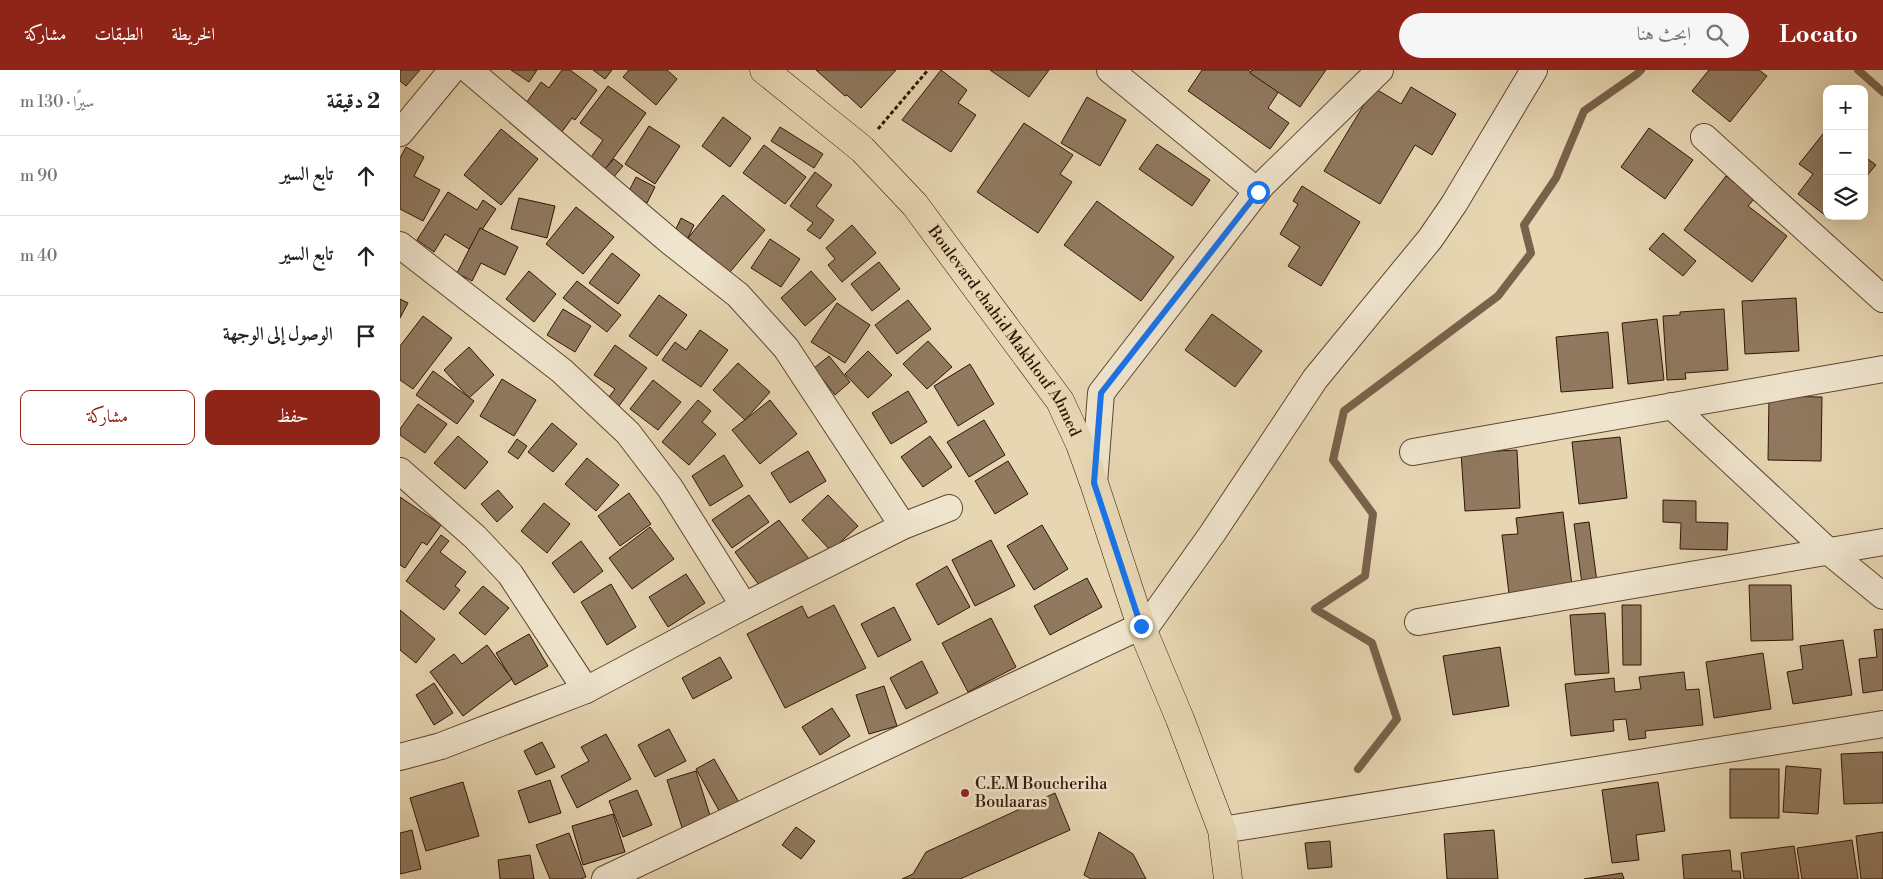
<!DOCTYPE html>
<html lang="ar">
<head>
<meta charset="utf-8">
<style>
	:root { --surface:#fff; --page:#f6f6f6; --text:#222; --muted:#767676; --line:#e0e0e0; --accent:#8f2418 }
	body { margin:0; font-family:"Libre Bodoni",Amiri,serif; background:var(--page); color:var(--text); direction:rtl }
	.controls { position:absolute; right:15px; top:15px; display:grid; overflow:hidden; border-radius:10px; box-shadow:0 5px 20px #0002 }
	.controls button { width:45px; height:45px; display:grid; place-items:center; padding:0; border:0; border-bottom:1px solid var(--line); background:var(--surface); color:var(--text); font:25px sans-serif }
	.stop { position:absolute; width:15px; height:15px; margin:-11px; border:4px solid #1a73e8; border-radius:50%; background:#fff }
	.stop.end { background:#1a73e8; border-color:#fff; box-shadow:0 1px 5px #0008 }
	.list { margin:0; padding:0; list-style:none }
	h2 { display:flex; justify-content:space-between; align-items:center; height:65px; margin:0; padding:0 20px; font-size:21px }
	h2 small { font-size:16px; font-weight:400; color:var(--muted) }
	.list li { display:grid; grid-template-columns:32px 1fr auto; gap:15px; align-items:center; box-sizing:border-box; height:80px; padding:0 20px; border-top:1px solid var(--line) }
	.list b { display:block; font-size:19px; white-space:nowrap }
	.list em { font-size:16px; font-style:normal; color:var(--muted) }
	.actions { display:flex; gap:10px; padding:15px 20px }
	.actions a { flex:1; padding:11px 0; border:1px solid var(--accent); border-radius:10px; text-align:center; font-size:18px; color:var(--accent) }
	.actions .main { background:var(--accent); color:#fff }
	.icon { flex:none; width:28px; height:28px; fill:none; stroke:currentColor; stroke-width:2; stroke-linecap:round; stroke-linejoin:round }
	.map { position:relative; flex:none; width:1483px; height:809px; overflow:hidden; direction:ltr }
	header { display:flex; align-items:center; gap:30px; box-sizing:border-box; height:70px; padding:0 25px; background:var(--accent); color:#fff }
	header strong { font-size:24px }
	nav { display:flex; gap:28px; margin-inline-start:auto; font-size:18px }
	.search { width:350px; height:45px; background:var(--page); display:flex; align-items:center; gap:12px; box-sizing:border-box; padding:0 18px; border-radius:28px; color:var(--muted); font-size:19px }
	main { display:flex }
	aside { flex:1; background:var(--surface) }
	.map>svg:first-child { display:block }
	.lines { fill:none; stroke-linecap:round; stroke-linejoin:round }
	.stream { stroke:#79614a; stroke-width:8 }
	.building { fill:#90795f; stroke:#321506 }
	.minor-casing { stroke:#5f4531; stroke-width:28 }
	.major-casing { stroke:#321506; stroke-width:29 }
	.path { stroke:#321506; stroke-width:3; stroke-dasharray:4 2.5; stroke-linecap:butt }
	.minor { stroke:#efe4cd; stroke-width:26 }
	.major { stroke:#e6d6b2; stroke-width:28 }
	.route { stroke:#1a73e8; stroke-width:6 }
	.poi-dot { fill:#8f2418; stroke:#efe4cd; stroke-width:2 }
	.labels { text-anchor:middle; dominant-baseline:central; stroke-width:5; stroke-linejoin:round; paint-order:stroke }
	.street-label { font-size:16px; fill:#321506; stroke:#efe4cd }
	.poi-label { font-size:16px; fill:#321506; stroke:#efe4cd; text-anchor:start }
</style>
</head>
<body>
<header>
<strong>Locato</strong>
<div class="search"><svg class="icon" aria-label="search" viewBox="0 0 24 24"><circle cx="10" cy="10" r="6"/><path d="M15 15l6 6"/></svg>ابحث هنا</div>
<nav><a>الخريطة</a><a>الطبقات</a><a>مشاركة</a></nav>
</header>
<main>
<div class="map">
<svg width="1483" height="809" viewBox="0 0 1483 809">
	<rect width="100%" height="100%" fill="#e6d6b2"/>
	<filter id="stains"><feTurbulence type="fractalNoise" baseFrequency=".004" numOctaves="4"/><feColorMatrix values="0 0 0 0 .2 0 0 0 0 .09 0 0 0 0 .02 0 0 0 .5 -.17"/></filter>
	<radialGradient id="worn" r=".72"><stop offset=".6" stop-color="#630" stop-opacity="0"/><stop offset="1" stop-color="#630" stop-opacity=".3"/></radialGradient>
	<g class="lines">
		<g class="stream">
			<path d="M1458,0L1483,22"/>
			<path d="M958,699L997,649L972,573L915,539L965,506L973,444L933,390L944,341L1098,226L1131,183L1124,155L1156,108L1184,41L1237,4L1241,0"/>
		</g>
	</g>
	<g class="building">
		<path d="M0,0H20L6,16L0,11Z"/>
		<path d="M111,0H137L129,12Z"/>
		<path d="M162,0H170L197,20L175,50L172,48L161,63L124,36L141,12L149,18Z"/>
		<path d="M193,0H212L205,9Z"/>
		<path d="M229,0H267L277,9L256,35L223,7Z"/>
		<path d="M416,0H496L461,38L447,25L445,26Z"/>
		<path d="M541,0L567,20L558,33L576,45L551,82L502,50Z"/>
		<path d="M590,0H649L629,27Z"/>
		<path d="M802,0H848L879,21L868,38L889,53L870,79L788,21Z"/>
		<path d="M852,0H926L900,37L850,3Z"/>
		<path d="M1309,0H1359L1367,6L1330,52L1292,21Z"/>
		<path d="M208,16L246,43L204,101L189,90L203,70L180,53Z"/>
		<path d="M1011,17L1056,44L1032,85L1015,75L980,134L924,101L974,18L1001,34Z"/>
		<path d="M687,27L726,50L700,96L661,73Z"/>
		<path d="M323,47L351,68L330,97L302,76Z"/>
		<path d="M624,53L673,85L660,104L672,112L638,163L577,122Z"/>
		<path d="M249,56L280,76L255,114L225,94Z"/>
		<path d="M380,57L423,84L414,98L371,71Z"/>
		<path d="M1249,58L1293,90L1265,129L1221,97Z"/>
		<path d="M101,59L138,89L101,135L64,105Z"/>
		<path d="M1427,59V146H1435L1431,150L1398,124L1413,104L1399,94Z"/>
		<path d="M757,74L810,110L792,136L739,99Z"/>
		<path d="M364,75L406,107L385,134L343,103Z"/>
		<path d="M6,77L24,87L14,106L40,120L23,151L0,139V88Z"/>
		<path d="M1464,86L1476,95L1464,109Z"/>
		<path d="M214,89L223,96L212,109L203,101Z"/>
		<path d="M415,102L432,115L416,136L434,150L420,169L407,160L413,153L390,136Z"/>
		<path d="M1326,106L1355,128L1348,136L1387,166L1352,212L1284,160Z"/>
		<path d="M236,107L255,117L247,133L228,123Z"/>
		<path d="M902,116L960,152L921,216L888,196L900,177L880,164L898,134L893,131Z"/>
		<path d="M48,122L77,140L83,130L96,139L69,179L45,164L34,182L17,170Z"/>
		<path d="M323,125L365,160L330,202L288,168Z"/>
		<path d="M119,128L155,136L147,168L111,159Z"/>
		<path d="M697,131L774,187L741,231L664,175Z"/>
		<path d="M176,137L214,167L183,204L146,174Z"/>
		<path d="M281,148L294,155L288,168L275,161Z"/>
		<path d="M452,155L476,183L442,212L428,195L435,189L426,178Z"/>
		<path d="M80,158L118,177L105,205L81,193L72,211L57,203Z"/>
		<path d="M1263,163L1296,191L1283,206L1249,179Z"/>
		<path d="M370,169L400,189L381,217L351,198Z"/>
		<path d="M212,183L240,205L218,234L189,213Z"/>
		<path d="M479,192L500,219L472,241L451,214Z"/>
		<path d="M129,201L156,224L134,252L106,229Z"/>
		<path d="M411,201L436,229L405,256L381,228Z"/>
		<path d="M177,211L221,245L207,262L163,228Z"/>
		<path d="M259,225L287,245L257,286L229,266Z"/>
		<path d="M1396,228L1399,281L1345,284L1342,231Z"/>
		<path d="M0,229L8,233L0,248Z"/>
		<path d="M508,230L531,259L497,284L475,255Z"/>
		<path d="M437,233L470,255L445,293L411,272Z"/>
		<path d="M163,239L191,256L175,282L147,265Z"/>
		<path d="M1324,239L1328,300L1285,303L1286,309L1267,310L1263,246L1280,245V242Z"/>
		<path d="M812,244L862,281L835,317L785,280Z"/>
		<path d="M23,246L52,268L13,319L0,310V276Z"/>
		<path d="M1257,249L1264,310L1228,314L1222,253Z"/>
		<path d="M300,260L328,280L301,317L262,290L275,272L286,280Z"/>
		<path d="M1208,262L1213,318L1161,322L1156,267Z"/>
		<path d="M528,271L552,297L527,319L503,294Z"/>
		<path d="M215,275L247,298L216,340L205,332L215,319L194,305Z"/>
		<path d="M69,277L94,305L69,328L44,300Z"/>
		<path d="M468,281L492,305L468,328L445,304Z"/>
		<path d="M429,286L450,312L435,325L414,298Z"/>
		<path d="M338,293L370,322L345,350L313,320Z"/>
		<path d="M570,294L594,334L558,356L534,316Z"/>
		<path d="M33,301L74,331L57,354L16,325Z"/>
		<path d="M102,309L136,330L114,366L80,346Z"/>
		<path d="M253,310L281,332L258,360L230,339Z"/>
		<path d="M508,321L527,352L491,374L472,343Z"/>
		<path d="M1369,326L1422,327L1421,391L1368,390Z"/>
		<path d="M298,330L311,341L302,352L316,364L289,395L262,372Z"/>
		<path d="M370,330L397,364L360,394L332,360Z"/>
		<path d="M18,334L47,354L25,383L0,365V359Z"/>
		<path d="M584,350L605,385L569,407L547,372Z"/>
		<path d="M152,353L177,374L153,402L128,382Z"/>
		<path d="M58,366L88,392L65,419L34,393Z"/>
		<path d="M530,366L552,397L523,417L501,387Z"/>
		<path d="M1220,367L1227,428L1179,434L1172,372Z"/>
		<path d="M117,369L127,376L118,389L108,382Z"/>
		<path d="M1117,380L1120,438L1065,441L1061,383Z"/>
		<path d="M408,381L426,411L390,433L371,403Z"/>
		<path d="M324,385L343,416L310,436L292,406Z"/>
		<path d="M187,388L219,415L196,441L165,414Z"/>
		<path d="M608,391L628,424L595,444L575,411Z"/>
		<path d="M98,420L113,437L97,452L81,434Z"/>
		<path d="M229,423L251,454L220,476L198,446Z"/>
		<path d="M349,425L369,452L332,478L312,450Z"/>
		<path d="M428,425L458,456L431,481L402,450Z"/>
		<path d="M0,427L41,455L27,475L22,472L5,498L0,495Z"/>
		<path d="M1263,430L1296,431V452L1328,453L1327,480L1280,479L1281,453L1263,452Z"/>
		<path d="M144,433L170,454L147,483L121,461Z"/>
		<path d="M1163,442L1172,516L1109,524L1102,465L1118,464L1116,448Z"/>
		<path d="M379,450L409,489L364,522L335,482Z"/>
		<path d="M1189,452L1197,512L1182,514L1174,454Z"/>
		<path d="M642,455L668,499L634,520L607,476Z"/>
		<path d="M250,457L274,489L232,519L209,488Z"/>
		<path d="M41,465L49,471L40,482L66,502L55,516L60,520L44,540L6,511Z"/>
		<path d="M591,470L615,516L575,536L552,490Z"/>
		<path d="M181,471L203,501L174,523L152,493Z"/>
		<path d="M547,496L570,537L538,555L516,514Z"/>
		<path d="M286,504L305,533L268,557L249,527Z"/>
		<path d="M687,508L702,537L650,565L634,536Z"/>
		<path d="M211,514L236,557L207,575L181,532Z"/>
		<path d="M1349,515H1391L1393,570L1351,571Z"/>
		<path d="M83,516L109,538L85,565L59,543Z"/>
		<path d="M434,535L466,598L385,638L347,564L402,536L408,548Z"/>
		<path d="M1222,535H1241V595H1223Z"/>
		<path d="M494,537L511,570L478,587L461,554Z"/>
		<path d="M0,540L35,569L16,593L0,580Z"/>
		<path d="M1205,543L1209,603L1175,605L1170,545Z"/>
		<path d="M591,548L616,597L568,622L542,573Z"/>
		<path d="M1483,559V620L1463,623L1459,589L1477,587L1474,560Z"/>
		<path d="M129,564L148,596L115,615L96,583Z"/>
		<path d="M1443,570L1452,625L1393,634L1387,602L1403,599L1400,576Z"/>
		<path d="M87,575L112,609L63,646L30,602L54,584L62,594Z"/>
		<path d="M1100,577L1109,636L1053,645L1043,586Z"/>
		<path d="M1363,583L1371,639L1314,648L1306,592Z"/>
		<path d="M320,587L332,608L293,629L282,608Z"/>
		<path d="M522,591L538,623L506,639L490,608Z"/>
		<path d="M1284,602L1286,620L1299,619L1303,655L1245,661L1246,668L1229,670L1226,649L1213,650L1214,661L1171,666L1165,614L1214,608L1215,622L1241,619L1239,607Z"/>
		<path d="M34,613L53,643L34,655L16,625Z"/>
		<path d="M484,616L497,656L469,664L456,625Z"/>
		<path d="M432,638L450,666L420,685L402,657Z"/>
		<path d="M269,659L286,691L255,707L238,675Z"/>
		<path d="M206,664L231,709L177,738L161,706L189,691L181,677Z"/>
		<path d="M142,672L155,697L136,705L124,681Z"/>
		<path d="M1483,682V733L1444,734L1441,684Z"/>
		<path d="M314,689L341,736L322,746L296,699Z"/>
		<path d="M1386,696L1421,699L1418,744L1383,742Z"/>
		<rect x="1330" y="699" width="49" height="49"/>
		<path d="M296,701L313,755L284,764L267,710Z"/>
		<path d="M150,710L161,743L129,753L118,721Z"/>
		<path d="M63,712L79,766L26,781L10,728Z"/>
		<path d="M1258,712L1265,761L1236,765L1239,790L1212,793L1202,720Z"/>
		<path d="M237,720L252,755L223,767L209,731Z"/>
		<path d="M655,723L670,760L560,809H502L513,804L526,782Z"/>
		<path d="M213,744L225,782L183,795L172,756Z"/>
		<path d="M396,757L415,771L401,789L382,775Z"/>
		<path d="M12,760L21,799L0,804V763Z"/>
		<path d="M1094,760L1098,809H1047L1044,764Z"/>
		<path d="M699,762L733,784L746,809H691L684,805Z"/>
		<path d="M1483,762V809H1461L1456,766Z"/>
		<path d="M169,763L186,807L181,809H150L136,775Z"/>
		<path d="M1452,770L1458,809H1402L1397,778Z"/>
		<path d="M930,771L932,797L908,799L905,773Z"/>
		<path d="M1394,776L1399,809H1344L1341,783Z"/>
		<path d="M1330,780L1332,801H1340L1341,809H1284L1282,785Z"/>
		<path d="M130,785L134,809H100L98,790Z"/>
		<path d="M1222,803L1224,809H1184Z"/>
	</g>
	<g class="lines">
		<g class="minor-casing">
			<g id="minor">
				<path d="M69,0L272,173L338,225L386,278L503,456"/>
				<path d="M710,0L857,121"/>
				<path d="M0,63L52,0"/>
				<path d="M1304,67L1483,229"/>
				<path d="M0,175L162,301L228,363L270,418L344,536"/>
				<path d="M1272,336L1428,481L1483,526"/>
				<path d="M1013,382L1483,299"/>
				<path d="M0,401L75,467L110,504L186,620"/>
				<path d="M694,413L701,323L862,115L980,0"/>
				<path d="M1018,552L1483,472"/>
				<path d="M743,561L812,464L915,309L1030,169L1054,134L1134,0"/>
				<path d="M0,687L41,676L186,620L344,536L503,456L549,438"/>
				<path d="M822,760L1483,654"/>
				<path d="M205,809L741,556"/>
			</g>
		</g>
		<g class="major-casing">
			<g id="major">
				<path id="s1" d="M364,0L462,79L515,135L660,331L680,374L694,413L741,556L780,649L822,760L828,809"/>
			</g>
		</g>
		<path class="path" d="M478,59L528,0"/>
		<use href="#minor" class="minor"/>
		<use href="#major" class="major"/>
	</g>
	<g class="lines">
		<path class="route" d="M741,556L694,413L701,323L858,122"/>
	</g>
	<circle class="poi-dot" cx="565" cy="723" r="5"/>
	<g class="labels">
		<g class="street-label">
			<text stroke="none"><textPath href="#s1" startOffset="358">Boulevard chahid Makhlouf Ahmed</textPath></text>
		</g>
		<g class="poi-label">
			<text x="575" y="714">C.E.M Boucheriha<tspan x="575" dy="18">Boulaaras</tspan></text>
		</g>
	</g>
	<rect width="100%" height="100%" filter="url(#stains)"/>
	<rect width="100%" height="100%" fill="url(#worn)"/>
</svg>
<div class="controls">
<button>+</button>
<button>−</button>
<button><svg class="icon" aria-label="layers" viewBox="0 0 24 24"><path d="M12 4l9 5-9 5-9-5zM3 14l9 5 9-5"/></svg></button>
</div>
<div class="stop" style="left:858px;top:122px"></div>
<div class="stop end" style="left:741px;top:556px"></div>
</div>
<aside>
<h2>2 دقيقة<small>سيرًا · 130 m</small></h2>
<ul class="list">
<li><svg class="icon" aria-label="ahead" viewBox="0 0 24 24"><path d="M12 20V5M6 11l6-6 6 6"/></svg><div><b>تابع السير</b></div><em>90 m</em></li>
<li><svg class="icon" aria-label="ahead" viewBox="0 0 24 24"><path d="M12 20V5M6 11l6-6 6 6"/></svg><div><b>تابع السير</b></div><em>40 m</em></li>
<li><svg class="icon" aria-label="arrive" viewBox="0 0 24 24"><path d="M6 21V4h12l-3 4 3 4H6"/></svg><div><b>الوصول إلى الوجهة</b></div></li>
</ul>
<div class="actions"><a class="main">حفظ</a><a>مشاركة</a></div>
</aside>
</main>
</body>
</html>
